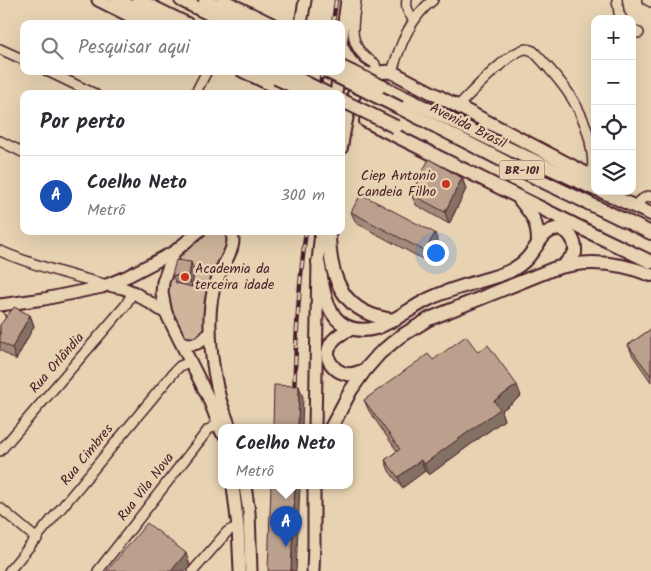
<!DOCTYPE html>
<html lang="pt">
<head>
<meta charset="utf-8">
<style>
	:root { --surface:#fff; --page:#f7f7f7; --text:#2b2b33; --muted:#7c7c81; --line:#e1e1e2; --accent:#2563eb }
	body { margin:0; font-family:Kalam,sans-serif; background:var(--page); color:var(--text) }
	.controls { position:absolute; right:15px; top:15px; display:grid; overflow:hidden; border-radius:10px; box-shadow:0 5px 20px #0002 }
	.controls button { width:45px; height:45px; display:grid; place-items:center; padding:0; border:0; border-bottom:1px solid var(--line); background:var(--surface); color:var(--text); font:25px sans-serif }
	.you { position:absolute; left:435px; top:252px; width:18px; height:18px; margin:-12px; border:4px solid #fff; border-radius:50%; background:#1a73e8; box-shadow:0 0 0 8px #1a73e833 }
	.badge { display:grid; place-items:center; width:32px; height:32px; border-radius:50%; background:var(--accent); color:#fff; font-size:16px; font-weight:700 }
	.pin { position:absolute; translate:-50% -41px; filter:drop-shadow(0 1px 2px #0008) }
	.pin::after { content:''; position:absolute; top:26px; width:18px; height:15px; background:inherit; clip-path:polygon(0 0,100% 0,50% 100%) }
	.popup { position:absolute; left:218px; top:424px; width:135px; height:65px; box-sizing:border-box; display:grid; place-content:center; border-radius:10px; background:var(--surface); filter:drop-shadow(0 1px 4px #0005); font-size:16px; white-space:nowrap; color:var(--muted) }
	.popup b { font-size:19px; color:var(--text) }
	.popup::after { content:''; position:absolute; left:50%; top:100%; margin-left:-10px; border:10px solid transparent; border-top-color:var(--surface) }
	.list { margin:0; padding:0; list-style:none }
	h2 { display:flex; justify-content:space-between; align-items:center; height:65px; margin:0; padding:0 20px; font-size:21px }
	h2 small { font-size:16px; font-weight:400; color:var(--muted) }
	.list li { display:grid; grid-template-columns:32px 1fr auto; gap:15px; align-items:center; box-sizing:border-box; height:80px; padding:0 20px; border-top:1px solid var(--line) }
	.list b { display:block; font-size:19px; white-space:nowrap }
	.list p { margin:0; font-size:16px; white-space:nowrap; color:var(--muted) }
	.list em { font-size:16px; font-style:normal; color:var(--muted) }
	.icon { flex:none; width:28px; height:28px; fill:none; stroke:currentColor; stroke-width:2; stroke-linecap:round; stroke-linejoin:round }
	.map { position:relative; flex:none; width:651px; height:571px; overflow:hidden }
	.search { position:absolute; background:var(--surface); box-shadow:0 5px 20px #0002; left:20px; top:20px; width:325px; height:55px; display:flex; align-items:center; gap:12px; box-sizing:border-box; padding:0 18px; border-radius:10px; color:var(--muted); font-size:19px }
	.panel { position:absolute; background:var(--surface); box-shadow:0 5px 20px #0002; left:20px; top:90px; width:325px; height:145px; border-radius:10px }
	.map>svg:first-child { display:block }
	.green { fill:#ceb59c; stroke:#8c6a64 }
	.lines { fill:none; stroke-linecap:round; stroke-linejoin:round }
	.minor-casing { stroke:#4a1f2b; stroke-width:12 }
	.major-casing { stroke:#4a1f2b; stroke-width:15 }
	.highway-casing { stroke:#4a1f2b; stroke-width:16 }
	.minor { stroke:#e7d3b2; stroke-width:9 }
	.major { stroke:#e7d3b2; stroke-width:11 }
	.highway { stroke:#e7d3b2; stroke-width:12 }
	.rail-casing { stroke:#4a1f2b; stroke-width:4.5 }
	.rail { stroke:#e7d3b2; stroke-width:2.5; stroke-dasharray:8; stroke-linecap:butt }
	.highway-bridge-casing { stroke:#4a1f2b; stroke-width:16; stroke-linecap:butt }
	.highway-bridge { stroke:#e7d3b2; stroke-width:12 }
	.wall { fill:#a18a79; stroke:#4a1f2b }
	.shaded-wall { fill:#837163; stroke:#4a1f2b }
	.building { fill:#bba18d; stroke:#4a1f2b }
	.poi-dot { fill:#c8321e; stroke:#e7d3b2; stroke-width:2 }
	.labels { text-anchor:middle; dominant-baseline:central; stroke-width:5; stroke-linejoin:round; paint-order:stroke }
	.shield { fill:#e7d3b2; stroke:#795554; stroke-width:1 }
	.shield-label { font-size:12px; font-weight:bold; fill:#4a1f2b }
	.street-label { font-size:14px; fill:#4a1f2b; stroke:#e7d3b2 }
	.poi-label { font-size:14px; fill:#4a1f2b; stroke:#e7d3b2; text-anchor:end }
</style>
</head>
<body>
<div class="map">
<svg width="651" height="571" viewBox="0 0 651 571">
	<rect width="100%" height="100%" fill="#e7d3b2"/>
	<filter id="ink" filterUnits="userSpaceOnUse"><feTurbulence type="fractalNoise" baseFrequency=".02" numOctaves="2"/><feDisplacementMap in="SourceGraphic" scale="10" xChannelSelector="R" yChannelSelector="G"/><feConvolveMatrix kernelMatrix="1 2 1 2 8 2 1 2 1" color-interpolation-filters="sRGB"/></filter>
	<g filter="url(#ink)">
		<path class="green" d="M207,231H225L228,236L226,246L215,265L208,297L204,333L201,340L186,338L176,320L168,299L169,281L172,270L180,258Z"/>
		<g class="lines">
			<g class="minor-casing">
				<g id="minor">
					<path d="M356,0C354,22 347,40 365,57C368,60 372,61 375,64L377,72"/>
					<path d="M407,0C405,8 409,14 414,20"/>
					<path d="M617,0L619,13L622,19"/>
					<path d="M647,0L651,2"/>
					<path d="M632,30L639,33"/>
					<path d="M0,49L24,60"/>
					<path d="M47,71L95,94"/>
					<path d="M392,72C400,45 410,18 433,0"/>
					<path d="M195,94L207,71"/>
					<path d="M457,107C469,95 510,50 526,49C529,49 530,50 533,51C561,80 588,112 592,154C593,161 593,169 593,177"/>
					<path d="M0,141L24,153"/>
					<path d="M639,201L648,196L651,197"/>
					<path d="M0,251C35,266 72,276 108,285"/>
					<path d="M0,316L1,324L0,327"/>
					<path d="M0,451L125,306L133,292"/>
					<path d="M0,508L37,539"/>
					<path d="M9,571L175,371L180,366L191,362"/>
					<path d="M98,571L208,430L219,423"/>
					<path d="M193,571L227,532L230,530L238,527"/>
				</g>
			</g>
			<g class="major-casing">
				<g id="major">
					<path d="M98,0L146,24"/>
					<path d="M223,0L272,24"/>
					<path d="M301,24L305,0"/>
					<path d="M341,44L347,0"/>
					<path d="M242,71L273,86L281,94"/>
					<path d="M336,94L339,71"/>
					<path d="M199,231L174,252L163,282L162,293L166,313L208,397L222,433"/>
					<path d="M108,285L123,288L133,292L166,313"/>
					<path d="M0,305L44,299L102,287L128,276L174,252"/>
					<path d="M181,342C194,347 202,343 210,332"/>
					<path d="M230,428C227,418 223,409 220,399C212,369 206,323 213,292C215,284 219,275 223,267C228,256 237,244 231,231"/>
					<path d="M315,428L318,262L321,231"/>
					<path d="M233,486L238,527L240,571"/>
					<path d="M245,486L249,512L251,571"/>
					<path d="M313,571L314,545V486"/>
				</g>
			</g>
			<g class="highway-casing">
				<g id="highway">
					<path d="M117,0L165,24"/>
					<path d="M138,0L187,24"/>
					<path d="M181,0L230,24"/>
					<path d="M205,0L254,24"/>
					<path d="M341,45C347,58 354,70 368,74"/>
					<path d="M262,71L276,78"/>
					<path d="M381,86L524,156L595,189"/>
					<path d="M400,108L544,182L651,233"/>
					<path d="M366,121L589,232L651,262"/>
					<path d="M341,148C346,118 351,67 392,72L595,178"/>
					<path d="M601,191L651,214"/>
					<path d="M520,200C532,215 538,222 538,242"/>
					<path d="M329,231C329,279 343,315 395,320"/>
					<path d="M318,262C323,284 324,315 346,326C356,331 365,331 376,328C395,321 411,308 429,299C445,291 463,286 480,281C492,277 505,275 515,268C522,264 528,258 532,252C539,244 543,231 556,229C569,228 576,241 575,253L564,265"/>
					<path d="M352,329C348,330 344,332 341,334C329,341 323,356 333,366C336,370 342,373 347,374C353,375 359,372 365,370"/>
					<path d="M331,428L351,390L365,370L379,354L398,338L429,319L553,269C586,259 619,262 651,275"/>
				</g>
			</g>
			<use href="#minor" class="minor"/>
			<use href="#major" class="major"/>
			<use href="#highway" class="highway"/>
			<g class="rail-casing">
				<g id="rail">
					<path d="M333,24L336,0"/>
					<path d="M319,94L322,71"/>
					<path d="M293,428C295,362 297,297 306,231"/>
				</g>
			</g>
			<use href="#rail" class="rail"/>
			<g class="highway-bridge-casing">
				<g id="highway-bridge">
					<path d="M341,67L381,86"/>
					<path d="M283,71L328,94"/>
					<path d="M326,71L400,108"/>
					<path d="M276,78L308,93"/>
					<path d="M341,100L396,127"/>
				</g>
			</g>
			<use href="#highway-bridge" class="highway-bridge"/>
		</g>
		<g class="wall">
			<path d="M462,178L466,189L449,224L416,205L411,194Z"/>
			<path d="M351,212L439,244L430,263L356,223Z"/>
			<path d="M194,270L192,287L176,283L172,275Z"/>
			<path d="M30,315L34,326L16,360L0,350V325Z"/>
			<path d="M651,329V382L633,356L628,345Z"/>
			<path d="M478,352L521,396L501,411L504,420L429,475L425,471L402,488L389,471L385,460L397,451L369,411L364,400L433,360Z"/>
		</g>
		<g class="shaded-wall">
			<path d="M462,178L466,189L449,224L445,212Z"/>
			<path d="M435,233L439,244L430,263L425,251Z"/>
			<path d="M191,262L194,270L192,287L189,278Z"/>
			<path d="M30,315L34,326L16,360L12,348Z"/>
			<path d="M517,385L521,396L501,411L504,420L429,475L424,464L494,401Z"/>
			<path d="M299,386L303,397L302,428H298Z"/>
			<path d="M421,460L425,471L402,488L398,477Z"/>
			<path d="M295,486H300L296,571H291Z"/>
			<path d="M186,553L190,565L185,571H171Z"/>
		</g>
		<g class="building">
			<path d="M429,159L462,178L445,212L411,194Z"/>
			<path d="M361,194L435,233L425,251L351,212Z"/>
			<path d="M176,260L191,262L189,278L172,275Z"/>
			<path d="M14,307L30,315L12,348L0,342V325Z"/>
			<path d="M651,329V376L628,345Z"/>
			<path d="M466,336L478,352L488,345L517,385L494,401L500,409L424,464L421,460L398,477L385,460L400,449L364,400L428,354L433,360Z"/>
			<path d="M274,385L299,386L298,428H273Z"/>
			<path d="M271,486H295L291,571H268Z"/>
			<path d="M147,523L186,553L171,571H107Z"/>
		</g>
	</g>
	<g class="poi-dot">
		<circle cx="446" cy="184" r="5"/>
		<circle cx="185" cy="277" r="5"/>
	</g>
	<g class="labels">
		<rect class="shield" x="499.5" y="160.5" width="45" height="19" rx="4"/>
		<g class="shield-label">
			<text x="522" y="170">BR-101</text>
		</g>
		<g class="street-label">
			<text transform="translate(468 126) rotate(27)">Avenida Brasil</text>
			<text transform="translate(57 363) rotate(-49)">Rua Orlândia</text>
			<text transform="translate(87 455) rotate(-51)">Rua Cimbres</text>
			<text transform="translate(146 487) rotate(-52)">Rua Vila Nova</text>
		</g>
		<g class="poi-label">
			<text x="436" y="176">Ciep Antonio<tspan x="436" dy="16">Candeia Filho</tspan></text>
			<text x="195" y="269" text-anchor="start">Academia da<tspan x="195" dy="16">terceira idade</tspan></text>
		</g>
	</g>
</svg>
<div class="controls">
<button>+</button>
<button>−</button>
<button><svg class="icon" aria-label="locate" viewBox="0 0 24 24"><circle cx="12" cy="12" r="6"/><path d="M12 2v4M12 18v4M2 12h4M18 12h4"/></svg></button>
<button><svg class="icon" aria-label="layers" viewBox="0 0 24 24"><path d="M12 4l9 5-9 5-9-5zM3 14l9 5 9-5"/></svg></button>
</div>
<div class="you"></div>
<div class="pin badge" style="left:286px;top:547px;background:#1a4fb4">A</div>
<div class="popup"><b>Coelho Neto</b>Metrô</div>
<div class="search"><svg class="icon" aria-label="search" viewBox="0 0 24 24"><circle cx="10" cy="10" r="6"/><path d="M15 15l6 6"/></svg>Pesquisar aqui</div>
<section class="panel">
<h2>Por perto<small></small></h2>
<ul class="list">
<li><span class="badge" style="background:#1a4fb4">A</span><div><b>Coelho Neto</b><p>Metrô</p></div><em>300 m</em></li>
</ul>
</section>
</div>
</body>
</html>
